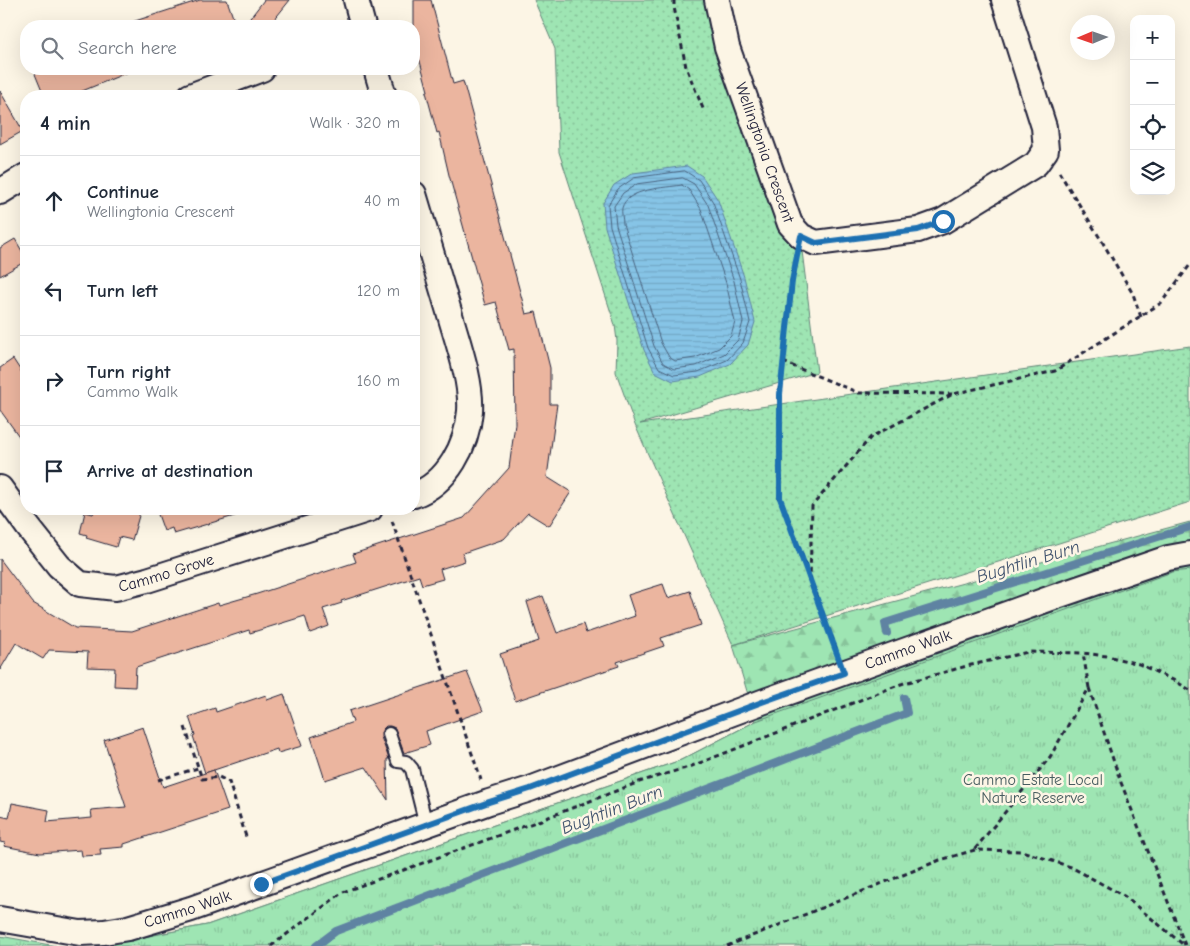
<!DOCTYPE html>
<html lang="en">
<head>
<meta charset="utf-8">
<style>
	:root { --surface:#fff; --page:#f6f6f7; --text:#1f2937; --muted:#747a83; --line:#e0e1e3 }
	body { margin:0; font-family:"Comic Neue",sans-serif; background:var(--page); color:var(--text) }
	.controls { position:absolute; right:15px; top:15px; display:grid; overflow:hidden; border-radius:10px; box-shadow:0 5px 20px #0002 }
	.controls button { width:45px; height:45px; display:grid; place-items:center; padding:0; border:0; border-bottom:1px solid var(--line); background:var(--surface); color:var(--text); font:25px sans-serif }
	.compass { position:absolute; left:1070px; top:15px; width:45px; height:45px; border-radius:50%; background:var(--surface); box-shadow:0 5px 20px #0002; rotate:268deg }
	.stop { position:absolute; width:15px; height:15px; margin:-11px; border:4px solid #1f6fb2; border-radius:50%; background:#fff }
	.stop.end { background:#1f6fb2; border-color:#fff; box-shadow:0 1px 5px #0008 }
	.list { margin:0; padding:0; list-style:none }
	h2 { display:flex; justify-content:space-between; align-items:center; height:65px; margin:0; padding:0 20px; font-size:21px }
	h2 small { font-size:16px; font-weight:400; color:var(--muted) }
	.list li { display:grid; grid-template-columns:32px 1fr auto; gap:15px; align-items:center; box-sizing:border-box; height:90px; padding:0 20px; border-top:1px solid var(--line) }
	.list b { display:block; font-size:19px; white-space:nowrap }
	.list p { margin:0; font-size:16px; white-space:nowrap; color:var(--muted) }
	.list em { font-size:16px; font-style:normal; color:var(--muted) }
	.icon { flex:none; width:28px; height:28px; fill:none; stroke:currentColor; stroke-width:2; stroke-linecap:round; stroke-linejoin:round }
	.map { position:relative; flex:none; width:1190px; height:946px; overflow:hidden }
	.search { position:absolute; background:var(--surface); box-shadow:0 5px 20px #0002; left:20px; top:20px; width:400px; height:55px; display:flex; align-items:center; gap:12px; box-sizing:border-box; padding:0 18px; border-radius:20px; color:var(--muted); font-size:19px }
	.panel { position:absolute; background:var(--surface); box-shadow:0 5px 20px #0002; left:20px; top:90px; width:400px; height:425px; border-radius:20px }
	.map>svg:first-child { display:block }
	.grass { fill:url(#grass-dots); stroke:#608477 }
	.forest { fill:url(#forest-firs); stroke:#608477 }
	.park { fill:url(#park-tufts); stroke:#608477 }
	.water { fill:url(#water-rules); stroke:#5e83a2 }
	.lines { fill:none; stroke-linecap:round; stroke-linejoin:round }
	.shore { stroke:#4a637f; stroke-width:1 }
	.stream { stroke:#5e83a2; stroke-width:8 }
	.building { fill:#ebb59f; stroke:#22223b }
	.service-casing { stroke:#22223b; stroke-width:16 }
	.minor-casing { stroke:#22223b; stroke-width:28 }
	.path { stroke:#22223b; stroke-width:3; stroke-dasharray:5 4; stroke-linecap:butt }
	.service { stroke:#fcf5e5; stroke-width:12 }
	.minor { stroke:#fcf5e5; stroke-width:24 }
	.route { stroke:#1f6fb2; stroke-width:6 }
	.labels { text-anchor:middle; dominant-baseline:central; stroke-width:5; stroke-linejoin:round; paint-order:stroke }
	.street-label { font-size:16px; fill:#22223b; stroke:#fcf5e5 }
	.park-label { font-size:16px; fill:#475c5f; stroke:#fcf5e5 }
	.water-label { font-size:18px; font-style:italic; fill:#40536e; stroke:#fcf5e5 }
</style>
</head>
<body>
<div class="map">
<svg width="1190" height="946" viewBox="0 0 1190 946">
	<defs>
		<pattern id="grass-dots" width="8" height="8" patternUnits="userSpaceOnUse" patternTransform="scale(1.25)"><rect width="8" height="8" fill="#9ee5b3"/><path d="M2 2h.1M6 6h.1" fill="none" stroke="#88c49b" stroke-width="1.8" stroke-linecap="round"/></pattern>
		<pattern id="forest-firs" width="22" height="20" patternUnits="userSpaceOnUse" patternTransform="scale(1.25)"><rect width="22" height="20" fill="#9ee5b3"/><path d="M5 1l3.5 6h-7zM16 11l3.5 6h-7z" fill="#88c49b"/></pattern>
		<pattern id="park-tufts" width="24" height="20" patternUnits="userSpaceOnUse" patternTransform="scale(1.25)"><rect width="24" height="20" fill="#9ee5b3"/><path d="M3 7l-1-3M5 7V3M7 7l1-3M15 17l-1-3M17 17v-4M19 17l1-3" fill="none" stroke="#88c49b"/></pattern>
		<pattern id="water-rules" width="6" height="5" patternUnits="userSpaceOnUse" patternTransform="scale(1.25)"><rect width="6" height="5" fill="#86c4e6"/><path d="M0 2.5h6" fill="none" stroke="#73a8c6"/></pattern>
	</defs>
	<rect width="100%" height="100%" fill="#fcf5e5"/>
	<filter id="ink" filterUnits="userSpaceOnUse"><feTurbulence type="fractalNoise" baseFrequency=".02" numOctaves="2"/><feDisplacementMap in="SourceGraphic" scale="10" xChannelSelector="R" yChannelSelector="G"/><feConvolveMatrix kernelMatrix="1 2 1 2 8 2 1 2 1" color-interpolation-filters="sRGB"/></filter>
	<g filter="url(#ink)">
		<path class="grass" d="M534,0H705L778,226L802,251L817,372L640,424L1190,346V502L733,645L635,425L616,372L617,341L615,325L559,152L555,49Z"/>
		<path class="forest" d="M1190,522V747L532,882L96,946L207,925L681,760L756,721L733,645Z"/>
		<g class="park">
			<path d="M1190,570V946H96L207,925L681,760L756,721L1172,572Z"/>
			<path d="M0,936L56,946H0Z"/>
		</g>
		<path class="water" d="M687,166L702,176L718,200L744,277L755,322L748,345L730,364L700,377L673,381L655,372L644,350L605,227L603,203L614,185L633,173Z"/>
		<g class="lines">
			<g class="shore">
				<path d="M685,171L699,180L713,202L740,279L750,322L743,343L727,360L698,372L674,375L659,368L648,348L610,226L608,205L618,189L634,178Z"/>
				<path d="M683,178L694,184L708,205L734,281L743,322L738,340L724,354L696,366L674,369L663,363L654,346L616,225L614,206L623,193L637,184Z"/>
				<path d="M682,185L689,190L701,209L726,283L735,322L731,336L719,348L695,358L675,361L669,357L661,343L623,224C623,219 621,212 622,208C627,188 665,188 682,185Z"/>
			</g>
			<g class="stream">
				<path d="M887,633L885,623L1190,527"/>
				<path d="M316,946L336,931L907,713L904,698"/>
			</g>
		</g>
		<g class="building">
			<path d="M200,0H227L236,26H133L132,22Z"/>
			<path d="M264,0H290L269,26H244Z"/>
			<path d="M414,0H431L453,84L463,81L526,314L536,312L550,368V404H557L547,477L571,492L549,526L528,513L504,539L463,553L465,561L440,569L443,579L422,585L419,576L341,601L342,603L323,609L329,626L310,633L305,616L250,633L249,630L136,667L135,687L114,686L115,668L87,667L88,652L49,650L43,659L16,643L0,670V559L33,603L75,628L132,631L218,603L219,605L257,594L356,562L353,554L464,518L509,468L515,424L514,349L509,350L496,302L485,305L449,175L439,132L437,133L426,92L428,91L414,39Z"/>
			<path d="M48,69H136L70,96H44L35,74Z"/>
			<path d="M0,91L23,131L0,144Z"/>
			<path d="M15,239L26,258V261L0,276V248Z"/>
			<path d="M13,359L26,379V446L0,410V368Z"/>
			<path d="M95,509H141L132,540L119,537L116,547L86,538L87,535L80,533L85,512L93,514Z"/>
			<path d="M156,509H240L241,514L174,534L172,528L164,531Z"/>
			<path d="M663,584L668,598L690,591L701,625L661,638L664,646L617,662L619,666L515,701L500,654L539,641L527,602L543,596L557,633L583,624L586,633L635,616L628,595Z"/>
			<path d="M467,672L483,711L426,731L430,745L404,753L395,728L390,726H386L383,729L381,733V737L389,759H387L388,800L366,767L325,780L311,737L353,722L349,711Z"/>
			<path d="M284,694L302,746L278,753L277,749L205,773L193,736L195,735L189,717L215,708L216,712L266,695L267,700Z"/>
			<path d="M143,727L163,787L214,770L228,810L124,844V847L100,849L101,855L82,856L81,850L40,853L4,846L5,843L0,842V816L9,818L12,803L49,810L47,822L92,818L91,810L126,807L104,740Z"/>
		</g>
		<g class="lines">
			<g class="service-casing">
				<path id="service" d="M389,734L398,761L406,762L412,769L426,825"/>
			</g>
			<g class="minor-casing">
				<g id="minor">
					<path d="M356,0L363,26"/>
					<path id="s1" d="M717,0L727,47L790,224L801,236L816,243L918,230L943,221L1036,164L1046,150L1044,127L1004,0"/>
					<path d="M376,69L384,96"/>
					<path d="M190,96L262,69"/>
					<path d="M0,192L26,176"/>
					<path d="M414,194C426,234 438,275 450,315C458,343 472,382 470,411C467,445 448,483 414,495"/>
					<path id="s2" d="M0,488L28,527L59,566L80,584L116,588L147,580L370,509"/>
					<path id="s3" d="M0,919L80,933L104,932L128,928L191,909L489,802L530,789L762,702L1054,597L1168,558L1190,554"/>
				</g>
			</g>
			<g class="path">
				<path d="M674,0V7L686,67L704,111"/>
				<path d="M1059,172L1103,243L1133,294L1141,317"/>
				<path d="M796,261L792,281L780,394V498L809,576"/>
				<path d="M783,362L859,393L952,394"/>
				<path d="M392,521L481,780"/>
				<path d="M836,649L810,580L812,506L871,437L953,394L1055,371L1161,303L1190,265"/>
				<path d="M1089,688L1120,780L1185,945"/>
				<path d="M185,727L202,779L219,777L229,782L247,840"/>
				<path d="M158,780L198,768"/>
				<path d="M975,849L1050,757L1089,688L1083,653"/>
				<path d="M271,946L343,892L541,820L639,782L692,766L901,684L967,666L1028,652L1083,653L1107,656L1139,664L1175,681L1190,690"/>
				<path d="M727,946L940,860L975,850L1022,851L1071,867L1124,896L1185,946"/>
			</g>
			<use href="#service" class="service"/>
			<use href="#minor" class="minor"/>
		</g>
	</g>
	<g class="lines" filter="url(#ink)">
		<path class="route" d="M261,884L489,802L530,789L762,702L844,673L780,498V394L792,281L801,236L816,243L918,230L943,221"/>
	</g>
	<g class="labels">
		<g class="street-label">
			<text stroke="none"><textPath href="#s1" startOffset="160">Wellingtonia Crescent</textPath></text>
			<text stroke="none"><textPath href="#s2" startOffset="214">Cammo Grove</textPath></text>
			<text stroke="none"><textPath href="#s3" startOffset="958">Cammo Walk</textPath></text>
			<text stroke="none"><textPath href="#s3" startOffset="192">Cammo Walk</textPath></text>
		</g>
		<g class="park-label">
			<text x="1033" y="780">Cammo Estate Local<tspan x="1033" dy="18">Nature Reserve</tspan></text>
		</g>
		<g class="water-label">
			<text transform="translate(1028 562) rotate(-17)">Bughtlin Burn</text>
			<text transform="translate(612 810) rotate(-21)">Bughtlin Burn</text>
		</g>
	</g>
</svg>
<div class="controls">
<button>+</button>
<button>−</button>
<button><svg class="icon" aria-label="locate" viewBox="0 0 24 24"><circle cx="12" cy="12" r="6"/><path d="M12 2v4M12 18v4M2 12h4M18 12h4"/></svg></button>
<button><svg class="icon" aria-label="layers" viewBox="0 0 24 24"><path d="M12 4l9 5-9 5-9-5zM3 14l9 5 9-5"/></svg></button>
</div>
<svg class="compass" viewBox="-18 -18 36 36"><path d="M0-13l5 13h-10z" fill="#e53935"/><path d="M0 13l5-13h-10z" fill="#747a83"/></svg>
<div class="stop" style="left:943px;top:221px"></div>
<div class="stop end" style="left:261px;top:884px"></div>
<div class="search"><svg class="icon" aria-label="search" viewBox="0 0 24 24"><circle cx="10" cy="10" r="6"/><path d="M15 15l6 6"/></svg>Search here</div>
<section class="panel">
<h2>4 min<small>Walk · 320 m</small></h2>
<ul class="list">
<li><svg class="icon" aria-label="ahead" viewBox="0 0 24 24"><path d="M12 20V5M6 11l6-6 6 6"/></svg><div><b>Continue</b><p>Wellingtonia Crescent</p></div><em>40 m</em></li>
<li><svg class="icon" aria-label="left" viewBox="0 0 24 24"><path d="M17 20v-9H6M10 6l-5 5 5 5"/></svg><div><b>Turn left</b></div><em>120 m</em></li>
<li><svg class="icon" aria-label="right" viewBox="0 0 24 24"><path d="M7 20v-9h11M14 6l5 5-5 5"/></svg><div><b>Turn right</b><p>Cammo Walk</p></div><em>160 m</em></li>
<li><svg class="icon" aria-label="arrive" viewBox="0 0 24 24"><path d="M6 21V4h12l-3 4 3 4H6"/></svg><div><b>Arrive at destination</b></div></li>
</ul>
</section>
</div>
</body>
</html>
